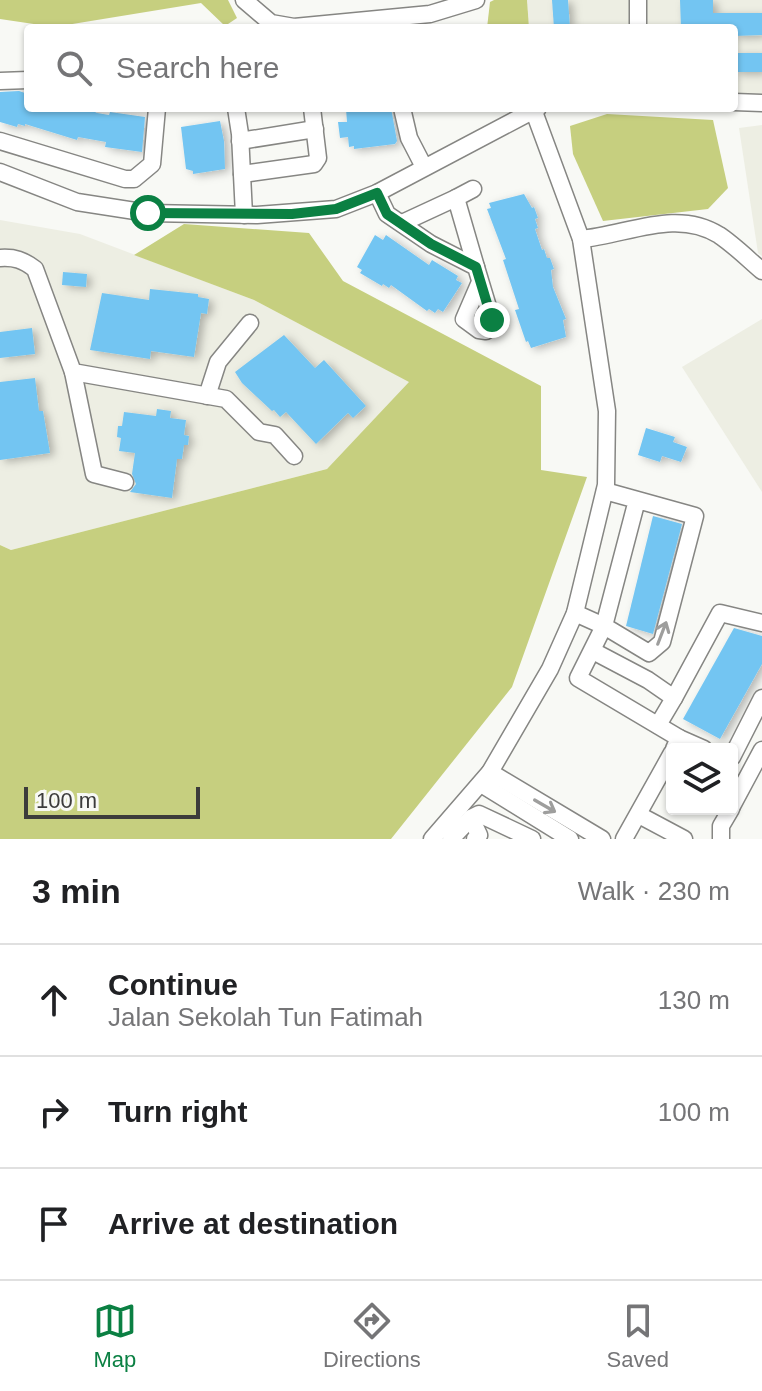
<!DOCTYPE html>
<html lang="en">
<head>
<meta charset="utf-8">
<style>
	:root { --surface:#fff; --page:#f2f2f2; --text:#202124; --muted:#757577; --line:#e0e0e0; --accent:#0b8043 }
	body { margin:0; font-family:Arial,sans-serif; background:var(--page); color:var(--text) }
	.controls { position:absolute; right:24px; bottom:24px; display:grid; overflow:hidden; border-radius:8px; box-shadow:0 2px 6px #0004 }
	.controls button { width:72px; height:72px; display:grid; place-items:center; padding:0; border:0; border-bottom:2px solid var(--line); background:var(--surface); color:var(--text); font:40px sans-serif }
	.scale { position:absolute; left:24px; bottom:20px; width:176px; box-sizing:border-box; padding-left:8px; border:4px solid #3c3c3b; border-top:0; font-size:22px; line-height:28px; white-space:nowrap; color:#3c3c3b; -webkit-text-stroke:6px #f8f9f5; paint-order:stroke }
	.stop { position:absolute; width:24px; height:24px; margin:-18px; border:6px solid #0b8043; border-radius:50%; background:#fff }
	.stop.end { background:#0b8043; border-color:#fff; box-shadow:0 2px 8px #0008 }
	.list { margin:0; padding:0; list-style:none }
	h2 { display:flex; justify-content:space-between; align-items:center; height:104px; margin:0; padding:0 32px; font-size:34px }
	h2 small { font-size:26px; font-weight:400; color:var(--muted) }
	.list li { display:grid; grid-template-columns:52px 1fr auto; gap:24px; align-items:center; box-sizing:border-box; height:112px; padding:0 32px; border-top:2px solid var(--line) }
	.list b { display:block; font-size:30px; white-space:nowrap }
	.list p { margin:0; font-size:26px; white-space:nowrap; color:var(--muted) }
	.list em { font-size:26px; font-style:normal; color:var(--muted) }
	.icon { flex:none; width:44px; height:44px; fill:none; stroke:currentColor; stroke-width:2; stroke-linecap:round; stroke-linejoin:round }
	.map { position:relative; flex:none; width:762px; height:839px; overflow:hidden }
	.search { position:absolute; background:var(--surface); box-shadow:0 2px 6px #0004; left:24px; right:24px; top:24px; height:88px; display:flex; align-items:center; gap:20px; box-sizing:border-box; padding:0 28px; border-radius:8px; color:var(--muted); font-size:30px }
	.sheet { height:440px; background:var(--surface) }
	nav { display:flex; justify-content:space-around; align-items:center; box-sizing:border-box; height:112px; border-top:2px solid var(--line); background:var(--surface); font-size:22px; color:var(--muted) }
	nav a { display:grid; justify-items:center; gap:4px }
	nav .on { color:var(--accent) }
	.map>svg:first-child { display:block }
	.built { fill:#edeee3 }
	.forest { fill:#c6cf7f }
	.building { fill:#73c5f2; filter:url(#shadow) }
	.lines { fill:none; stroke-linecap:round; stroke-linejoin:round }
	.minor-casing { stroke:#868683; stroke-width:19 }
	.minor { stroke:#fff; stroke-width:16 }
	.oneway { stroke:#9e9e9d }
	.route { stroke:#0b8043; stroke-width:10 }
</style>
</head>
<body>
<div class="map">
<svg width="762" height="839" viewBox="0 0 762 839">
	<defs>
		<filter id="shadow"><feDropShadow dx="4.5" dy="2.5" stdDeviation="4" flood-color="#0004"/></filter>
	</defs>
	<rect width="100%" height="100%" fill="#f8f9f5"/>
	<g class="built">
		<path d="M527,0H762V96L734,94V28H529Z"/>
		<path d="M762,125V256L758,253L739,128Z"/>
		<path d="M0,220L80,234L254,300L410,382L327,469L11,550L0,545Z"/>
		<path d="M762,319V492L682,367Z"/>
	</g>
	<g class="forest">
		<path d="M0,0H228L237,18L225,26L201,3L54,27L0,19Z"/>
		<path d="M494,0H527L529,28H487L490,2Z"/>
		<path d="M607,114L713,120L728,188L708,209L603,221L573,154L570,126Z"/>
		<path d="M184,224L309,233L343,281L541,386V470L587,477L512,687L391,839H0V545L11,550L327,469L409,382L254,300L134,255Z"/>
	</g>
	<g class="building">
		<path d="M552,0H568L570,28H554Z"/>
		<path d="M680,0H713V13H762V35L734,36V28H681Z"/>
		<rect x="734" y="53" width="28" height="19"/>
		<path d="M19,91L28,94V108H87L97,113L109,115L110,112L145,117L142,152L105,147L106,142L78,137L77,140L25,124V126L18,124L17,127L0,122V92Z"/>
		<path d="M391,108L397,141L395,144L354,149V146L349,147L348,137L340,138L338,122H347L346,109Z"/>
		<path d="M220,121L224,141L225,169L193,174V171L186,169L181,127Z"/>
		<path d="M524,194L532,208L534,207L538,218L535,219L538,228L535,229L542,250L544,249L547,258H550L554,269L551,270L553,287L566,319L563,320L566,337L531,348L528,341L526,342L515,310L519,309L503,260L506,259L487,209L491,208L489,203Z"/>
		<path d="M375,235L383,240L386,235L429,265L432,260L458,276L456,280L462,283L443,312L438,309L435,313L429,309L427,311L391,285L389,288L383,284L382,286L360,273L362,270L357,267Z"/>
		<path d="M63,272L87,274L86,287L62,285Z"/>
		<path d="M150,289L198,294V297L209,299L207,314L201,313L194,357L151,351L150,359L90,350L102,293L149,300Z"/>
		<path d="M32,328L35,354L0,358V332Z"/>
		<path d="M284,335L315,368L324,360L366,406L353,418L348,413L316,444L286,412L280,417L274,410L272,411L242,383L235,372Z"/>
		<path d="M35,378L39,411H43L50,453L0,460V382Z"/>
		<path d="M157,409L171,411L170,418L186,420L184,435L189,436L188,445H184L182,459H177L172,498L130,492L136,484L132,474L135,453L119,451L121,438L117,437L118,426H122L124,412L156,416Z"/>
		<path d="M646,428L675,437L673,442L687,447L681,462L662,456L660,462L638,455Z"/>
		<path d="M653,516L682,524L653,634L626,626Z"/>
		<path d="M734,628L762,636V664L720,739L683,719Z"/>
	</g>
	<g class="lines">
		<g class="minor-casing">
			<g id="minor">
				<path d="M244,0L271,23L294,27L430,14L476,0"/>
				<path d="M638,0V28"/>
				<path d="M0,81L28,80"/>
				<path d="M734,102L762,103"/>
				<path d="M236,108L240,134L244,215"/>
				<path d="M402,108L409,138L424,167"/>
				<path d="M0,141L125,179H134L152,164L157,108"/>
				<path d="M240,141L315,129"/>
				<path d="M0,172L77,202L148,213L257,215L336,209L377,193L538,108"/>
				<path d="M242,174L314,164L318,158L312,108"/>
				<path d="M473,189L456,198L476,267"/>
				<path d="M377,193L387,214L431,244L476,267L492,320L491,327L486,331L479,330L464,319L480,282"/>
				<path d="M402,223L456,198"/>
				<path d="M581,239C627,235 676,208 719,235C734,245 748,259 762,271"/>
				<path d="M0,258C15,257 23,260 35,269L73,372L226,399L259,432L275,435L294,456"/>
				<path d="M73,372L94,474L125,482"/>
				<path d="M207,396L218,362L250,323"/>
				<path d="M605,491L695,516L662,642L649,653L604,626L637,500"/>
				<path d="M575,613L604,626L578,678L679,738L674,749"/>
				<path d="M593,651L648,680L674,698L658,725"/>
				<path d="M674,698L720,613L762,623"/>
				<path d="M679,738L704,749"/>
				<path d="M732,757L762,698"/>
				<path d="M490,772L602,839"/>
				<path d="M481,784L570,839"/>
				<path d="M732,806L762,750"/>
				<path d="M639,815L684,839"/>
				<path d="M471,818L479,835L475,839"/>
				<path d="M432,839L490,772L550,669L575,613L606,485L607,411L581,239L533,109"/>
				<path d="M451,839L471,818L479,814L532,839"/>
				<path d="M624,839L672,753"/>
				<path d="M721,839V826L731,809"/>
			</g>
		</g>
		<use href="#minor" class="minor"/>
	</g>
	<defs><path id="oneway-shaft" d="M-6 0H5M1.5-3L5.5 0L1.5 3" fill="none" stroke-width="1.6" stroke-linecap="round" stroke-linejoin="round" transform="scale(2)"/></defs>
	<g class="oneway">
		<use href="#oneway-shaft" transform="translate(662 633) rotate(-69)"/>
		<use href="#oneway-shaft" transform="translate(545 806) rotate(30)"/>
	</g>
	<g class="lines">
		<path class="route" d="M148,213L292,214L336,209L377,193L387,214L431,244L476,267L492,320"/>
	</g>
</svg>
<div class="controls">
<button><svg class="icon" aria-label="layers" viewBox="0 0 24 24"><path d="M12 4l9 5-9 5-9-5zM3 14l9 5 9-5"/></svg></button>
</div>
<div class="scale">100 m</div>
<div class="stop" style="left:148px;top:213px"></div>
<div class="stop end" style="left:492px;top:320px"></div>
<div class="search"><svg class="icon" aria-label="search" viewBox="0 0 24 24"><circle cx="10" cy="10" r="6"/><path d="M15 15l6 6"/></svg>Search here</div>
</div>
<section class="sheet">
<h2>3 min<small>Walk · 230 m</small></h2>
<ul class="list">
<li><svg class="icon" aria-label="ahead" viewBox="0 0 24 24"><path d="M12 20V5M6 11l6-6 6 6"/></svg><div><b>Continue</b><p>Jalan Sekolah Tun Fatimah</p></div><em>130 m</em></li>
<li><svg class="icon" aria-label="right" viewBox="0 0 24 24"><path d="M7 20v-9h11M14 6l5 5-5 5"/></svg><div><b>Turn right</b></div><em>100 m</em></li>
<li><svg class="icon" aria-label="arrive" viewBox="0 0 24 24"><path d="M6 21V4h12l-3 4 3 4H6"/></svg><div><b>Arrive at destination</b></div></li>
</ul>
</section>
<nav>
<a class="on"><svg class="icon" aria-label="map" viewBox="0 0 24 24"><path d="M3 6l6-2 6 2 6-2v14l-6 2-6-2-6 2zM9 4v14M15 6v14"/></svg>Map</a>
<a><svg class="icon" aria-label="directions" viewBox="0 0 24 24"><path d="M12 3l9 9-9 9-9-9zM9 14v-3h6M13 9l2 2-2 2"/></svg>Directions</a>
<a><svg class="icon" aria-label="saved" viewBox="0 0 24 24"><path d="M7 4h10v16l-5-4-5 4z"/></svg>Saved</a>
</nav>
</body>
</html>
